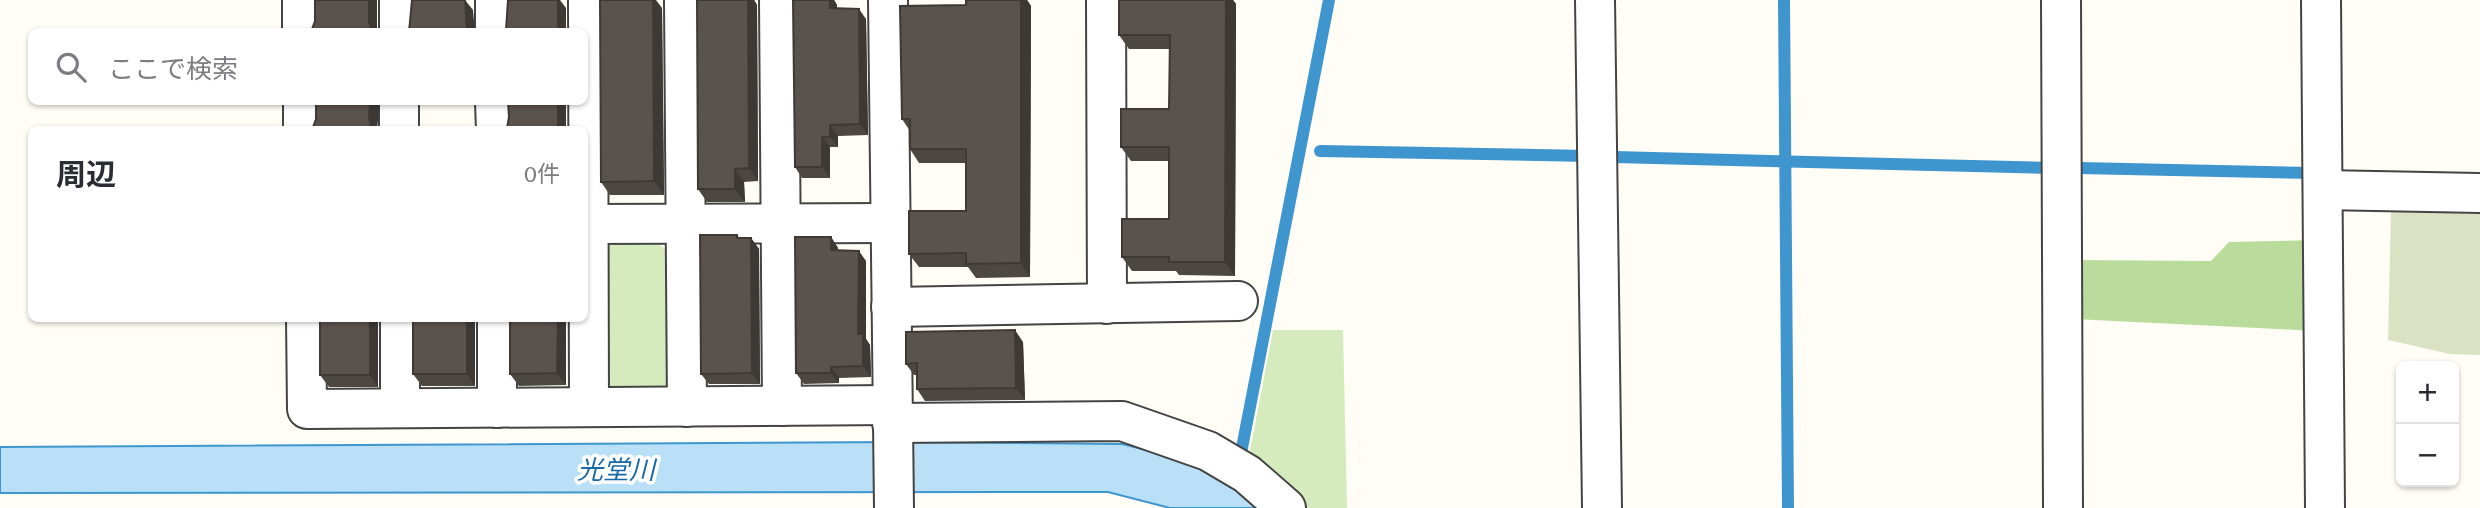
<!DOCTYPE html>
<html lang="ja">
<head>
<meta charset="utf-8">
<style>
	:root { --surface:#fff; --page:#f2f2f3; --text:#2b2b33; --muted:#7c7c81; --line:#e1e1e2 }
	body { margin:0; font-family:"Roboto Serif","Noto Sans JP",serif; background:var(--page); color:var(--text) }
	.controls { position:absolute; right:21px; bottom:21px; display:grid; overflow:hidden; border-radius:10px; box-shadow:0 2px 5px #0004 }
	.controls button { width:63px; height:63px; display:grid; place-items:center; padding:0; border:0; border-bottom:2px solid var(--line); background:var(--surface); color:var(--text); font:35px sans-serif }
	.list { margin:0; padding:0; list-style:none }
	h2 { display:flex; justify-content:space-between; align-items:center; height:91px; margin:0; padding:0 28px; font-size:30px }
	h2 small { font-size:23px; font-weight:400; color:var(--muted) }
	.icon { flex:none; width:38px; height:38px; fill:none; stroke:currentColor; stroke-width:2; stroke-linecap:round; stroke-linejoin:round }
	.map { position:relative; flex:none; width:2480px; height:508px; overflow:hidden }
	.search { position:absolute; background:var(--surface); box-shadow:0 2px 5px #0004; left:28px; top:28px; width:560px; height:77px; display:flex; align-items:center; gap:18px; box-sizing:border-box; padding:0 24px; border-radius:10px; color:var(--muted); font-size:26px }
	.panel { position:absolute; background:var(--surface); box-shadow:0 2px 5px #0004; left:28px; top:126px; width:560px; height:196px; border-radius:10px }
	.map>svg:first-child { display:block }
	.green { fill:#d5ebbd }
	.forest { fill:#b9dc9c }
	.cemetery { fill:#d9e3c4 }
	.water { fill:#b9e0f7; stroke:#3f96cf; stroke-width:2 }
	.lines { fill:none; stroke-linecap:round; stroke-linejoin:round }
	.stream { stroke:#3f96cf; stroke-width:12 }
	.minor-casing { stroke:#444; stroke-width:42 }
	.minor { stroke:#fff; stroke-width:38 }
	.wall { fill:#4d4742 }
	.shaded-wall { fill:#3f3936 }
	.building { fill:#5a524d; stroke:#3f3936; stroke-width:2 }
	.labels { text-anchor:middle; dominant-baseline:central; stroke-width:7; stroke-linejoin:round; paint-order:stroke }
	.water-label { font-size:26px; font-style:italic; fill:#1768a6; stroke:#fff }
</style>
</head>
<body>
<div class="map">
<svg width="2480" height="508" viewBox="0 0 2480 508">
	<rect width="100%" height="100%" fill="#fffdf5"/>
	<g class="green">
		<path d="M600,245H660L673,255L675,379L664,394L600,392Z"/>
		<path d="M1273,330H1343L1347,508H1307L1248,461Z"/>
	</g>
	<path class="forest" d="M2315,240L2316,331L2074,319V260L2211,261L2229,242Z"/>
	<path class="cemetery" d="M2391,211L2480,214V355L2450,354L2388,340Z"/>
	<path class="water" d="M901,442L1122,444L1191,461L1230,487L1233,482L1261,508H1170L1108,492L0,493V447Z"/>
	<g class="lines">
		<g class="stream">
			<path d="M1784,0L1788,508"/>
			<path d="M1320,151L1588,156"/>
			<path d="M1614,157L2051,168"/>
			<path d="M2080,168L2315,173"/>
			<path d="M1241,453L1329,0"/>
		</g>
		<g class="minor-casing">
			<g id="minor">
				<path d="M302,0V32"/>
				<path d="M399,0V32"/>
				<path d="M495,0V32"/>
				<path d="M588,0L589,407"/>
				<path d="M684,0L687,407"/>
				<path d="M779,0L782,406"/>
				<path d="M888,0L894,508"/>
				<path d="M1106,0L1107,304"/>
				<path d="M1595,0L1602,508"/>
				<path d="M2061,0L2063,508"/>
				<path d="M2321,0L2325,508"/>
				<path d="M303,102V130"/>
				<path d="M399,102V130"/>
				<path d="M495,102L496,130"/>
				<path d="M2323,190L2480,193"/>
				<path d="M584,224L890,223"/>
				<path d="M891,307L1238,301"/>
				<path d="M306,318L307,409L892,405"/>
				<path d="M400,318V408"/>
				<path d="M497,318V408"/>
				<path d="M892,423L1122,421L1208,451L1247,474L1286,508"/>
			</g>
		</g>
		<use href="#minor" class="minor"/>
	</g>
	<g class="wall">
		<path d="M697,0H754L757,5L758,181L744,182L745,202H707L698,189Z"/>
		<path d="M793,0H834L837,5V8L866,19L868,135L838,136V147H830V178H802L795,167Z"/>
		<path d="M966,0H1027L1031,6L1030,277L976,278L968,267H919L909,254L966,211V163H919L910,149V131L902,119L966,5Z"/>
		<path d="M1119,0H1233L1236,4L1235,276L1179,275L1176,271H1132L1122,257L1169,219V161H1131L1121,147L1169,109L1170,49H1129L1119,35Z"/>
		<path d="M662,8L664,195H610L601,182Z"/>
		<path d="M420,102H467L421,103Z"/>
		<path d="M737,235L740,238H751L759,249L760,384H709L701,374Z"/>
		<path d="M831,237L838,248V250L866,261V339L870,345L871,377L839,378V383L804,384L796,373Z"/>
		<path d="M320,318H378V387H329L320,375Z"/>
		<path d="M413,318H475V386H422L413,374Z"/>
		<path d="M510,318H566V385L519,386L510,374Z"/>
		<path d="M1023,342L1025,400L925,401L917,389V375H914L906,364Z"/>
	</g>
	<g class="shaded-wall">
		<path d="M369,0H377V32L372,31L369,21Z"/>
		<path d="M465,0L473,10L475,32H468L467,30Z"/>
		<path d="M558,0H560L566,8V32H558Z"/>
		<path d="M653,0H656L662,8L664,195L654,181Z"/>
		<path d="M748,0H754L757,5L758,181L749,168Z"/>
		<path d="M830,0H834L837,5V19L830,8Z"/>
		<path d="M1021,0H1027L1031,6L1030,277L1021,263Z"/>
		<path d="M1226,0H1233L1236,4L1235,276L1225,262Z"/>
		<path d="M859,9L866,19L868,135L860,124Z"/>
		<path d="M370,102H380L377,130H372L369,118Z"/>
		<rect x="558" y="102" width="8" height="28"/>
		<path d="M830,125L838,136V147L830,137Z"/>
		<path d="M822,137L830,147V178L822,167Z"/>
		<path d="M735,169L744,182L745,202L735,189Z"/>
		<path d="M831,237L838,248V261L831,250Z"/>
		<path d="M751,238L759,249L760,384L752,373Z"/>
		<path d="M859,251L866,261V339L870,345L871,377L863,366L858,334Z"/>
		<path d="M370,318H378V387L370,375Z"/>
		<path d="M467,318H475V386L467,374Z"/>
		<path d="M558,318H566V385L557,373Z"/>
		<path d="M1015,330L1023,342L1025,400L1016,388Z"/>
		<path d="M831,367L839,378V383L831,373Z"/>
	</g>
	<g class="building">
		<path d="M315,0H369V21L372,32H311L315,21Z"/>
		<path d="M412,0H465L467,30L469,32H409Z"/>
		<path d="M508,0H558V32H505L506,30Z"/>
		<path d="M600,0H653L654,181L601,182Z"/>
		<path d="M697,0H748L749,168L735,169V189H698Z"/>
		<path d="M793,0H830V8L859,9L860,124L830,125V137H822V167H795Z"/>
		<path d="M966,0H1021V263L966,264V253L909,254V211H966V149H910V119H902L900,6L966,5Z"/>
		<path d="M1119,0H1226L1225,262H1169V257H1122V219H1169V147H1121V109H1169L1170,35H1119Z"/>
		<path d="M316,102H370L369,118L372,130H312L316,119Z"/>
		<path d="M508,102H558V130H506L507,128L509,117Z"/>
		<path d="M700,235H737V238H751L752,373L701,374Z"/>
		<path d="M795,237H831V250L859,251L858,334H863V366L831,367V373H796Z"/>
		<rect x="320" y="318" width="50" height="57"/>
		<rect x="413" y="318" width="54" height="56"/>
		<path d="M510,318H558L557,373L510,374Z"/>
		<path d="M1015,330L1016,388L917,389V363L906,364V332Z"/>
	</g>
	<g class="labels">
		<g class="water-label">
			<text x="616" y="470">光堂川</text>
		</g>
	</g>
</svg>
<div class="controls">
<button>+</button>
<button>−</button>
</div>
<div class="search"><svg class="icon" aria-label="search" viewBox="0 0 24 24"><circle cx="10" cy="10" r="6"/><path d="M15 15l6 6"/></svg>ここで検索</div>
<section class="panel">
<h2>周辺<small>0件</small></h2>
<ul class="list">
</ul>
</section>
</div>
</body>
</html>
